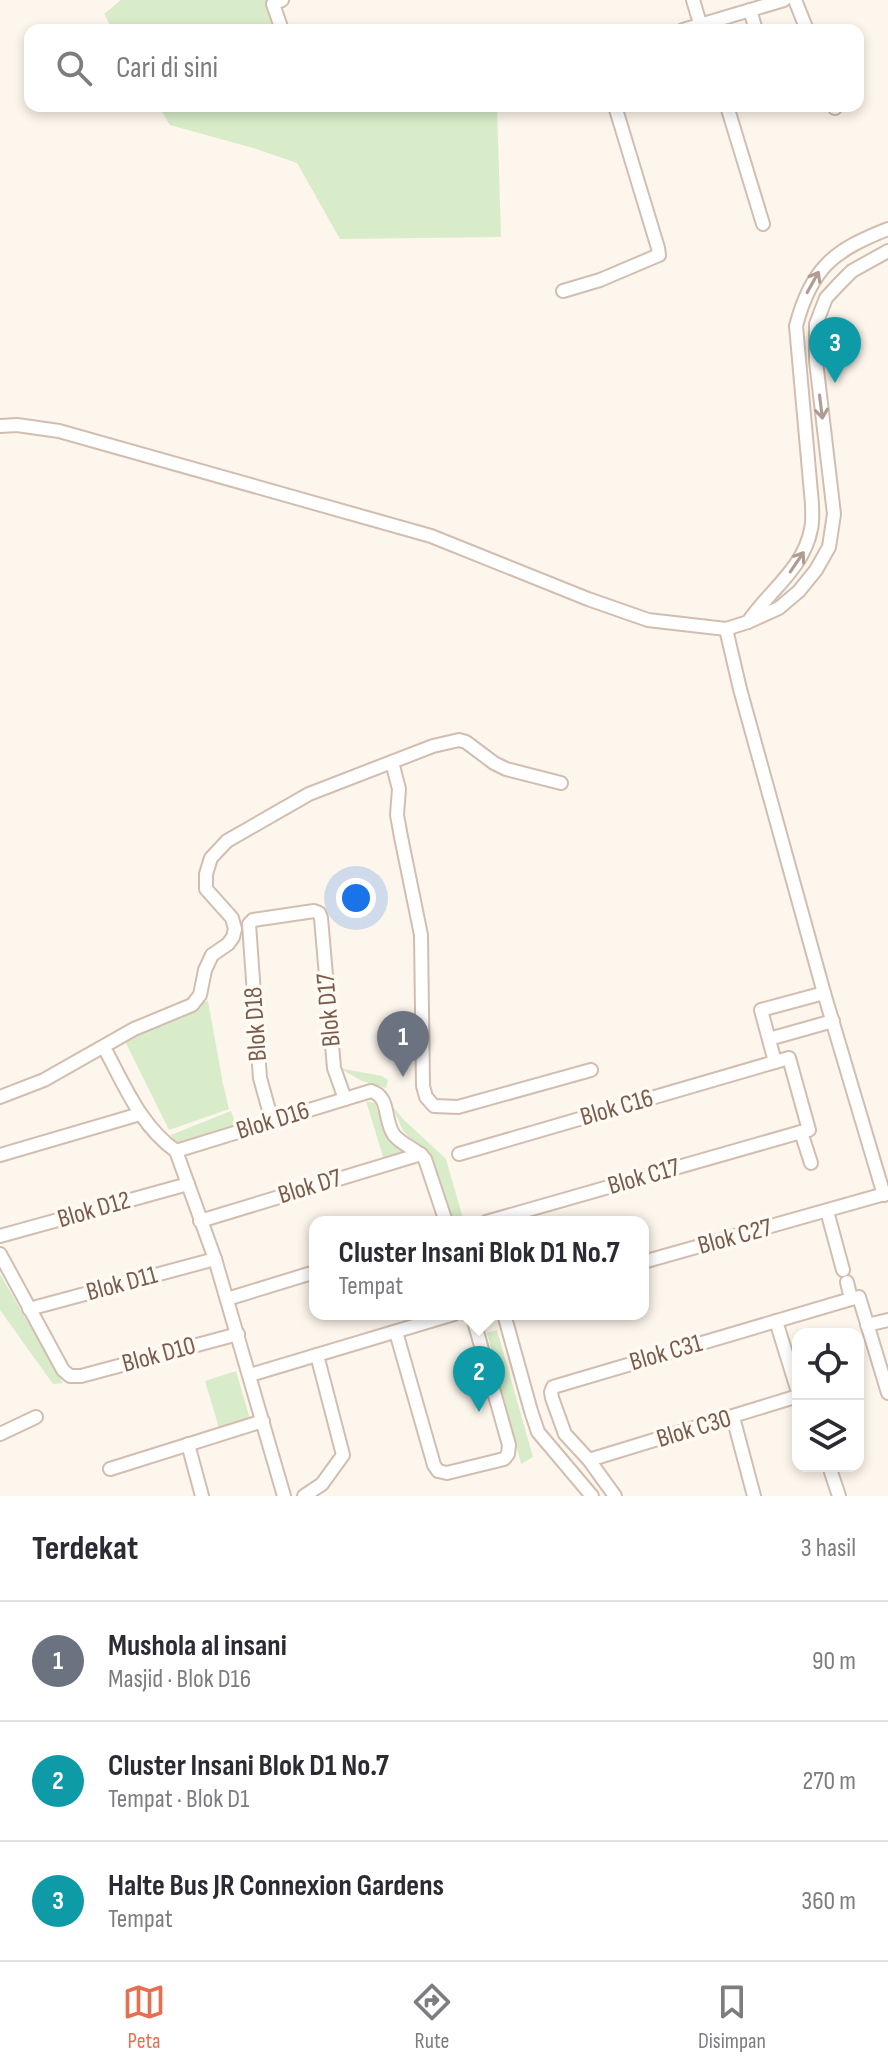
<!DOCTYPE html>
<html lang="id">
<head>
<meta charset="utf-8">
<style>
	:root { --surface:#fff; --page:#f7f7f7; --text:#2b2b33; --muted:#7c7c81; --line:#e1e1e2; --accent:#e76f51 }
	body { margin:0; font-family:"Sofia Sans Condensed",sans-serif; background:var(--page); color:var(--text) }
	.controls { position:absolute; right:24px; bottom:24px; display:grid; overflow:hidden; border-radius:16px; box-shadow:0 4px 12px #0003 }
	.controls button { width:72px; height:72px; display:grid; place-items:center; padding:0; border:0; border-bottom:2px solid var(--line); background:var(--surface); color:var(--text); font:40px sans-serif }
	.you { position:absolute; left:356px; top:898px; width:28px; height:28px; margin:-20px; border:6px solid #fff; border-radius:50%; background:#1a73e8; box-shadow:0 0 0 12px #1a73e833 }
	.badge { display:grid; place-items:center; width:52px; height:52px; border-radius:50%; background:var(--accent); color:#fff; font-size:26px; font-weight:700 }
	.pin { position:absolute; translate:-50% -66px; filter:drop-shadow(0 2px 4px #0008) }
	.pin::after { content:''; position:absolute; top:42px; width:28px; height:24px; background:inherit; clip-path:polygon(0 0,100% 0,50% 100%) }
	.popup { position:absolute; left:309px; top:1216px; width:340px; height:104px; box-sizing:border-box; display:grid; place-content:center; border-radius:16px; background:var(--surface); filter:drop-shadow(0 2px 6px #0005); font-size:26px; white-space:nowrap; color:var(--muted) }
	.popup b { font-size:30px; color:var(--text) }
	.popup::after { content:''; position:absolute; left:50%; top:100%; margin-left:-16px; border:16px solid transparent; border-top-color:var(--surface) }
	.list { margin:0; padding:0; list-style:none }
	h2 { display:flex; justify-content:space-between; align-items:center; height:104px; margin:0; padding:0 32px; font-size:34px }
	h2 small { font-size:26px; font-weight:400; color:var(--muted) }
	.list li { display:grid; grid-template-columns:52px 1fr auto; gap:24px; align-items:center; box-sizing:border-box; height:120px; padding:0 32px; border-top:2px solid var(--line) }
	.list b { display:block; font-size:30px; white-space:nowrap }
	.list p { margin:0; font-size:26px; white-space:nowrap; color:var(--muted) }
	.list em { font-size:26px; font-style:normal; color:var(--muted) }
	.icon { flex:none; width:44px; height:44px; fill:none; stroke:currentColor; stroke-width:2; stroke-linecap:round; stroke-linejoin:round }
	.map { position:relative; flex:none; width:888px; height:1496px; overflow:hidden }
	.search { position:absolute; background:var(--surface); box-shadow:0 4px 12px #0003; left:24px; right:24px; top:24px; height:88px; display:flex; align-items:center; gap:20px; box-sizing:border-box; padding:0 28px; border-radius:16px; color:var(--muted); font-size:30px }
	.sheet { height:464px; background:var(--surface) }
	nav { display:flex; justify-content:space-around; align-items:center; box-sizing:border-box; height:112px; border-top:2px solid var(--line); background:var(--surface); font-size:22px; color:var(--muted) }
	nav a { display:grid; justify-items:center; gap:4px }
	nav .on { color:var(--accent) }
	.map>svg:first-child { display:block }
	.green { fill:#d8ecc9 }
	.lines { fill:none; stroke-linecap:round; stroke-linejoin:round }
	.street-casing { stroke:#d1beb0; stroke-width:16 }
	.street { stroke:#fff; stroke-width:12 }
	.oneway { stroke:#af9d94 }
	.labels { text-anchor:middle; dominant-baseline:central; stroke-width:7; stroke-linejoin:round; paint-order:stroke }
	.street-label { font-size:26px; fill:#7a5c4d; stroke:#fffaf3 }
</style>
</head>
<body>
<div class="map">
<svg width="888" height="1496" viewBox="0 0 888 1496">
	<rect width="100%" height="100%" fill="#fdf6ec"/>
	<g class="green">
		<path d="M121,0H267L276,30H113L104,14Z"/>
		<path d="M158,106H497L501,237L340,239L297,163L253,148L170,125Z"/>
		<path d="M208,1001L223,1084L229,1109L169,1130L119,1029L171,1008Z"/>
		<path d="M339,1068L382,1076L388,1080L386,1088L362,1081Z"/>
		<path d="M366,1101L375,1103L388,1136L406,1154L384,1160Z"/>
		<path d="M392,1106L404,1120L446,1159L464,1222H452L433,1160L403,1131Z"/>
		<path d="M231,1111L236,1125L174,1143L171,1135Z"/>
		<path d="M0,1274L63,1383L53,1384L0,1310Z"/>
		<path d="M497,1330L533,1457L521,1464L487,1333Z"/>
		<path d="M236,1371L250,1419L219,1428L205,1381Z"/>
	</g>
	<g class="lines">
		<g class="street-casing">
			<g id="street">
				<path d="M282,0L273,4L282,30"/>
				<path d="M693,0L702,30"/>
				<path d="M795,0L807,30"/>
				<path d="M750,10L756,30"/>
				<path d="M683,30L784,0"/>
				<path d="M727,106L763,224"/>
				<path d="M835,106V108"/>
				<path d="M563,291L600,280L659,255L658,248L615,106"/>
				<path d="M0,426L17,425L59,431L431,536L588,599L648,620L726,629L748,622L779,608L799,591L816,570L829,547L834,514L816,361V324L826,298L840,283L852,271L888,251"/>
				<path d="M748,622C769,591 804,568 811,529C813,521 812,512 812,504L796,326C811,268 834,250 888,229"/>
				<path d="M726,629L740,689L824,993L884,1195"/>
				<path d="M392,762L399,789L397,815L401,837L421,935L423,1086L426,1097L434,1106L458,1107L591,1070"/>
				<path d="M769,1039L833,1021"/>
				<path d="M107,1053C126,1089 142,1127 176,1151L215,1259L284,1496"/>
				<path d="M0,1097L44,1080L134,1029L192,1005L200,995L205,970L212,955L228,944L233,937L235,929L232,918L206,889V874L211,858L227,841L309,794L433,746L459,740L466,742L494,763L506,769L561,783"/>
				<path d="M272,1121L260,1078L249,924L253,920L314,911L319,913L321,918L334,1068L345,1099"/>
				<path d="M176,1151L371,1091C391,1097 383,1120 394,1135C402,1145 417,1149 425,1159L446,1222"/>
				<path d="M459,1154L775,1062"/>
				<path d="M0,1155L140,1114"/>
				<path d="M811,1163L801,1132L809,1130L789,1058L775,1062L761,1010L824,993"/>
				<path d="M827,1211L843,1270"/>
				<path d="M200,1221L421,1154"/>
				<path d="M486,1222L801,1132"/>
				<path d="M0,1236L188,1184"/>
				<path d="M0,1254L63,1370L70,1376H81L238,1334"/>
				<path d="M643,1262L888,1193"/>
				<path d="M227,1299L315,1272"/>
				<path d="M851,1299L859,1297L888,1393"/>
				<path d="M29,1309L215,1259"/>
				<path d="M504,1314L531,1411L538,1432L592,1496"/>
				<path d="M776,1321L798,1392"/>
				<path d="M867,1325L888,1320"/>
				<path d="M396,1332L434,1465L438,1471L447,1473L504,1459L508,1454L509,1445L472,1314"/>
				<path d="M250,1375L454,1314"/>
				<path d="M733,1417L754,1496"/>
				<path d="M0,1434L36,1417"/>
				<path d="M188,1444L202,1496"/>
				<path d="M589,1460L798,1396"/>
				<path d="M829,1466L839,1496"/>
				<path d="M110,1469L263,1421"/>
				<path d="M304,1496L322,1484L343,1455L317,1355"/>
				<path d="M615,1496L589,1460L565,1434L552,1398L551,1392L553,1387L851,1299L847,1282"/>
			</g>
		</g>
		<use href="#street" class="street"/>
	</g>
	<defs><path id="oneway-shaft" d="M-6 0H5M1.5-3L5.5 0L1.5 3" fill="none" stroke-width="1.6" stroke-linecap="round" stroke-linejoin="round" transform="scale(2)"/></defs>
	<g class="oneway">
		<use href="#oneway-shaft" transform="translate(813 282) rotate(-61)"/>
		<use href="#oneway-shaft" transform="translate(821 407) rotate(83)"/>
		<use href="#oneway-shaft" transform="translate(797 562) rotate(-56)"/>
	</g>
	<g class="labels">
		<g class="street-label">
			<text transform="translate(329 1010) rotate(-95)">Blok D17</text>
			<text transform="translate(256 1024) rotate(-94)">Blok D18</text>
			<text transform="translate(617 1108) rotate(-16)">Blok C16</text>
			<text transform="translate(273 1121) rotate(-17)">Blok D16</text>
			<text transform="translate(644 1177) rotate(-16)">Blok C17</text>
			<text transform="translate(310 1187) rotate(-17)">Blok D7</text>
			<text transform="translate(94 1210) rotate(-16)">Blok D12</text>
			<text transform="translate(735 1237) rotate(-15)">Blok C27</text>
			<text transform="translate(122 1284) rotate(-15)">Blok D11</text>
			<text transform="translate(666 1353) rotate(-16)">Blok C31</text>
			<text transform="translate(159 1355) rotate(-15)">Blok D10</text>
			<text transform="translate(694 1429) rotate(-17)">Blok C30</text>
		</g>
	</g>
</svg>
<div class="controls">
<button><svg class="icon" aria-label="locate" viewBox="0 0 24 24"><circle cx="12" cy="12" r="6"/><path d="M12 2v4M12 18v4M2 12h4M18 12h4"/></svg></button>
<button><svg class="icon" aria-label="layers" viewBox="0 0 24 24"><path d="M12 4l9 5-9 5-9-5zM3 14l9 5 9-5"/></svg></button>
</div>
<div class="you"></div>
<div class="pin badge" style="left:403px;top:1077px;background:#6b7280">1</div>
<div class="pin badge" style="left:479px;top:1412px;background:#0f9aa8">2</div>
<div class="popup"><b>Cluster Insani Blok D1 No.7</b>Tempat</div>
<div class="pin badge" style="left:835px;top:383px;background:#0f9aa8">3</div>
<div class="search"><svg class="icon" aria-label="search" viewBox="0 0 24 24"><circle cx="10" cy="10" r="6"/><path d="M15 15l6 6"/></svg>Cari di sini</div>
</div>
<section class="sheet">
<h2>Terdekat<small>3 hasil</small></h2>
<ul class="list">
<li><span class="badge" style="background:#6b7280">1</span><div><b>Mushola al insani</b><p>Masjid · Blok D16</p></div><em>90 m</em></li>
<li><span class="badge" style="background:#0f9aa8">2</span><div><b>Cluster Insani Blok D1 No.7</b><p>Tempat · Blok D1</p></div><em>270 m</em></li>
<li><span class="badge" style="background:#0f9aa8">3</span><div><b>Halte Bus JR Connexion Gardens</b><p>Tempat</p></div><em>360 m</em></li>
</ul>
</section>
<nav>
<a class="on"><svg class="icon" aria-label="map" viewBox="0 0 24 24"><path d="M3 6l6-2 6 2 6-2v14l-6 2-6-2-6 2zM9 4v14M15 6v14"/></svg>Peta</a>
<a><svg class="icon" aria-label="directions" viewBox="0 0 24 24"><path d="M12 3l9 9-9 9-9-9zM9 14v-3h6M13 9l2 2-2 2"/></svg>Rute</a>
<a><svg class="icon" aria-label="saved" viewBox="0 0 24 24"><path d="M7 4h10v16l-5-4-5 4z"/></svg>Disimpan</a>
</nav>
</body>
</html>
